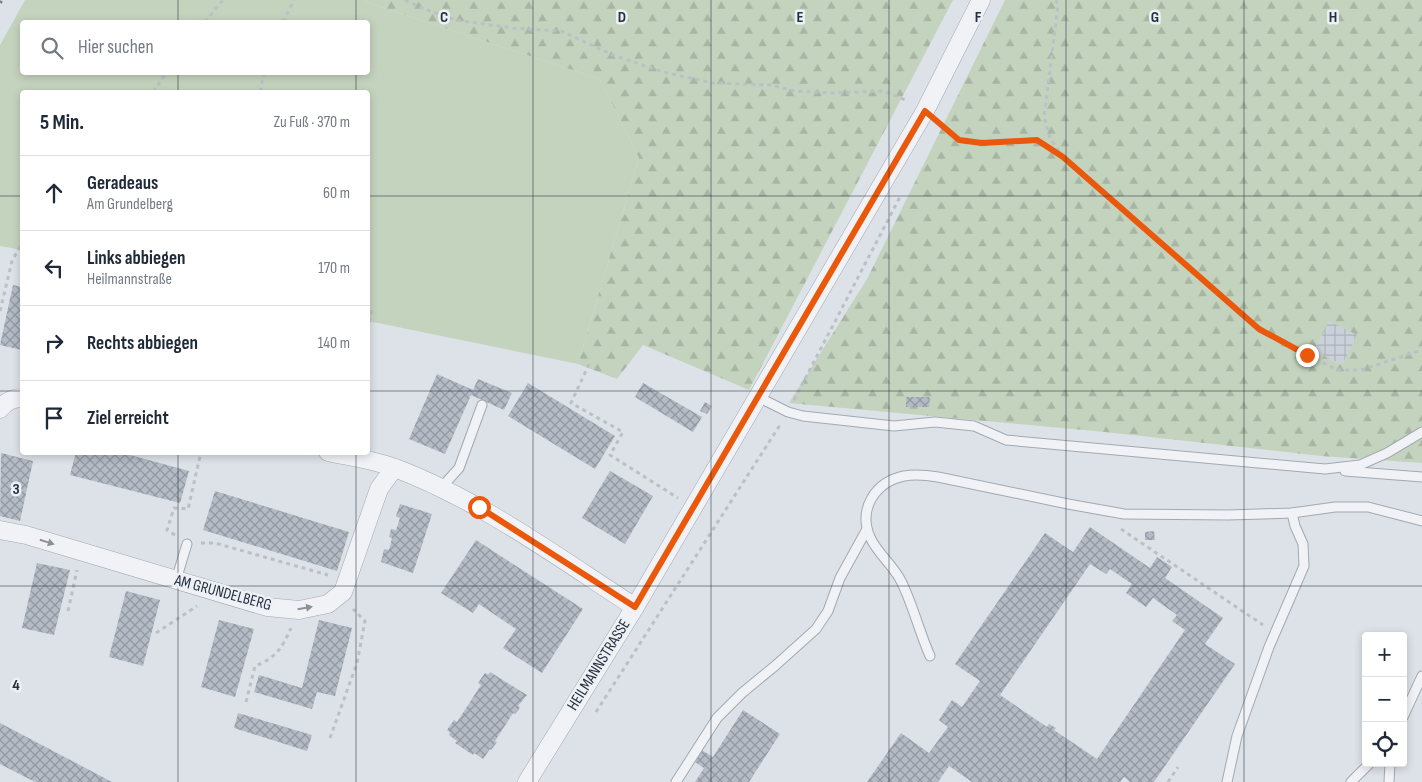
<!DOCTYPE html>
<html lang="de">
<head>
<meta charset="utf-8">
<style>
	:root { --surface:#fff; --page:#f6f6f7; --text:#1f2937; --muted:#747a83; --line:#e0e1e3 }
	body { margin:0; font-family:"Sofia Sans Condensed",sans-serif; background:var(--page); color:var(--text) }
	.controls { position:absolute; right:15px; bottom:15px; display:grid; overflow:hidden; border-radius:5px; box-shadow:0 2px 8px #0003 }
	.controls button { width:45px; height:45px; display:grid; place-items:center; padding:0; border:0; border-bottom:1px solid var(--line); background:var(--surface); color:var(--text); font:25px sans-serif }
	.stop { position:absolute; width:15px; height:15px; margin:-11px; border:4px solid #ea580c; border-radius:50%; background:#fff }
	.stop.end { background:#ea580c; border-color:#fff; box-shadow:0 1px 5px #0008 }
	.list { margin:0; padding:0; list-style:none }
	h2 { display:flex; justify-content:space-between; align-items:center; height:65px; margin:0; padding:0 20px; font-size:21px }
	h2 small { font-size:16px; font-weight:400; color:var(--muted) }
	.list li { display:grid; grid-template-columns:32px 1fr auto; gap:15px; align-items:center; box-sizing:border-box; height:75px; padding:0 20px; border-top:1px solid var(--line) }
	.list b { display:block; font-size:19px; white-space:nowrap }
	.list p { margin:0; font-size:16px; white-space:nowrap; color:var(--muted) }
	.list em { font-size:16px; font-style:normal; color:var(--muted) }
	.icon { flex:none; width:28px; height:28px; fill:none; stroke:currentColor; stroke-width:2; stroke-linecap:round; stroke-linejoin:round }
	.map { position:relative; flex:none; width:1422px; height:782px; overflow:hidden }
	.search { position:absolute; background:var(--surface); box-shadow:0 2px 8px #0003; left:20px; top:20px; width:350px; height:55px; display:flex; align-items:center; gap:12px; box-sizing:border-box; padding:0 18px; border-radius:5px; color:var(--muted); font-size:19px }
	.panel { position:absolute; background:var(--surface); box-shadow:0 2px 8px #0003; left:20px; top:90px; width:350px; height:365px; border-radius:5px }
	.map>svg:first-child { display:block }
	.industrial { fill:url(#industrial-grid) }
	.green { fill:#c4d3be; fill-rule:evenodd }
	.forest { fill:url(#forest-firs); fill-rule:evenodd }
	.building { fill:url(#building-cross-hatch); fill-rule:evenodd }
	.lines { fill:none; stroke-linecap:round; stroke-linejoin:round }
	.lane-casing { stroke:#a2a9b2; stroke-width:11 }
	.street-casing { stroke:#a2a9b2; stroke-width:19 }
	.path { stroke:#bbc0c7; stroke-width:3; stroke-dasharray:4 4; stroke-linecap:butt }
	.lane { stroke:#f0f2f6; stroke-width:9 }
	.street { stroke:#f0f2f6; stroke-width:18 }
	.rail { stroke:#768293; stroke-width:4; stroke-dasharray:2.5 5; stroke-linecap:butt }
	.oneway { fill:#8b919b }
	.route { stroke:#ea580c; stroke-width:6 }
	.grid { fill:none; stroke:#263040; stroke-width:1; stroke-opacity:0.55 }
	.labels { text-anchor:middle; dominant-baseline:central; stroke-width:5; stroke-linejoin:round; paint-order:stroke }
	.street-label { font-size:16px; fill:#263040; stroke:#edf1f6 }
	.grid-label { font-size:16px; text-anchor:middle; font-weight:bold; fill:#263040; stroke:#edf1f6; stroke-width:5; stroke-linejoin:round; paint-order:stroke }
</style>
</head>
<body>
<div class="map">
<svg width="1422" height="782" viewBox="0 0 1422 782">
	<defs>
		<pattern id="industrial-grid" width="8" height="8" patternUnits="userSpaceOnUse" patternTransform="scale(1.25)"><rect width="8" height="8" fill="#cbd1da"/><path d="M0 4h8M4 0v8" fill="none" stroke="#aeb4bc"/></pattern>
		<pattern id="forest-firs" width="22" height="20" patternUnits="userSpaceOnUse" patternTransform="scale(1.25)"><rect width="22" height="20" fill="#c4d3be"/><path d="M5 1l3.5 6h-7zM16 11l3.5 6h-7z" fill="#a8b5a4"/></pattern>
		<pattern id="building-cross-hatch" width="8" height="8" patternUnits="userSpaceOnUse" patternTransform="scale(1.25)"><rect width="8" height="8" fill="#b4bbc5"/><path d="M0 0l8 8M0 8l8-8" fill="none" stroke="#9298a1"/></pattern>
	</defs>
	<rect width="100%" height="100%" fill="#dde2e8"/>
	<path class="industrial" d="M1329,320L1358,335L1342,365L1314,351Z"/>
	<path class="green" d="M25,0H365L366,2L600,79L639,158L578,364L368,321V92H22V250L0,246V45ZM22,22H368V72H22Z"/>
	<g class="forest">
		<path d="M365,0H953L749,390L643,345L617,379L578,364L639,158L600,79L366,2Z"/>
		<path d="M1005,0H1422V463L1321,456L1105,432L789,403L867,279ZM1329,321L1357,335L1342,365L1314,351Z"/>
	</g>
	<g class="building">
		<path d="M13,285L22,287V350L0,345Z"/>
		<path d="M437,374L473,390L478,379L512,393L504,410L471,395L445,454L409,439Z"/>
		<path d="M528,383L615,436L595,469L508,416Z"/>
		<path d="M643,383L702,417L693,432L635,397Z"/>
		<path d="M906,397H930L929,407H906Z"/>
		<path d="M705,402L712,406L707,414L700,411Z"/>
		<path d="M76,452H119L189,471L180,503L70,475Z"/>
		<path d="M1,453L33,461L20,521L0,516Z"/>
		<path d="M610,471L653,496L625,544L582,518Z"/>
		<path d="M215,491L349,532L337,571L203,530Z"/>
		<path d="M400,504L432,514L413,573L381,562L384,549L389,550L392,538L389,537L391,529L396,530L400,518L396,516Z"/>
		<path d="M1090,527L1150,568L1157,557L1172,567L1165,578L1223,618L1205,644L1235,664L1154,782H1130L1124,777L1120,782H972L949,766L938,782H867L901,733L929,753L948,727L939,720L952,700L962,707L980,681L955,664L1045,533L1073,552ZM1090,564L1106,574L1110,569L1132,584L1126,593L1146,607L1153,598L1177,615L1172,621L1185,630L1097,759L1054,730L1056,728L1049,724L1047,727L1000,695Z"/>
		<path d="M1154,531L1155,540H1145V532Z"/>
		<path d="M476,540L583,609L542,673L503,648L516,629L479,604L473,613L441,593Z"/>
		<path d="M37,563L70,570L54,635L22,628Z"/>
		<path d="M126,591L160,600L143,666L109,657Z"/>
		<path d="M219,620L254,629L235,697L201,687Z"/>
		<path d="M319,620L352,628L335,696L317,692L312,709L254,692L259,675L302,688Z"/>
		<path d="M490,672L527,695L518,706L520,707L518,711L515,714L513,713L495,741L497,742L491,750L490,749L483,759L474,753L473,755L455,743L457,741L449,735L450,732L447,730L454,720L457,722L481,685L478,683L485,673L488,675Z"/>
		<path d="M743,710L780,734L749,782H695L704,768L692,760L700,749L713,757Z"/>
		<path d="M238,713L312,735L307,751L234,728Z"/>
		<path d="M0,723L112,782H35L0,764Z"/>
	</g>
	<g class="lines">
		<g class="lane-casing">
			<g id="lane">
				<path d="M758,397L788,412L803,416L894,426L935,422L974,426L1006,440L1325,469L1360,465L1387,453L1422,432"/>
				<path d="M1345,471L1422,477"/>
				<path d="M441,488L459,468L482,405"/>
				<path d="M176,580L187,544"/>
				<path d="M930,656C919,631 913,605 901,581C893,565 877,553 870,537C858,509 875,482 904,476C915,474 926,475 938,477L1068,504L1124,514L1228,515L1292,513L1335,507H1368L1422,521"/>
				<path d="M1403,717L1422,676"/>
				<path d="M676,782L717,718L742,693L776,665L816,629L828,611L840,578L867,529"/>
				<path d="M1227,782L1237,736L1269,647L1304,566L1303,544L1295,526L1292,513"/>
				<path d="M1351,782L1370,763"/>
				<path d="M1389,782L1390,763"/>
			</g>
		</g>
		<g class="street-casing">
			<g id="street">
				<path d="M0,409C6,401 13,398 22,398"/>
				<path d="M328,452C351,457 374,460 395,468C480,500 559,558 635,607"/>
				<path d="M0,530L26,535L267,607L299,610L328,604L343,592L379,489L394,468"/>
				<path d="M527,782L635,607L925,111L981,0"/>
			</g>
		</g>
		<g class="path">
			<path d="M405,0L422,8L455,20L513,28L561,31L613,55L663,72L713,83L771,85L795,91L834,93L883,91L908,101"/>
			<path d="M1056,0L1058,6L1044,117L1050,138L1063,157L1259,329L1307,355L1338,370H1361L1422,350"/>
			<path d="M205,22L223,0"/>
			<path d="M283,22L294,0"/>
			<path d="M153,92L167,72"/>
			<path d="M260,92L264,72"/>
			<path d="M940,124L959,140L982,143L1037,140L1063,157"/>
			<path d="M0,311L12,261L22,243"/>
			<path d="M368,330L372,307"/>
			<path d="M589,364L571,403L623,432L610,455L678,498"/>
			<path d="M794,400L901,195"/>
			<path d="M1121,529L1263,625"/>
			<path d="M175,535L167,530L174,508L188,509L201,452"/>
			<path d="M201,543H215L328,575"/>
			<path d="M68,611L77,570"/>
			<path d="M156,633L197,606"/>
			<path d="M246,702L255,666C276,658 282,648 291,628"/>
			<path d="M596,712L780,425"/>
			<path d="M330,738L357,663L365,621L353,609"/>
			<path d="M1168,782L1178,767"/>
		</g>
		<use href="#lane" class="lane"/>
		<use href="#street" class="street"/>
		<path class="rail" d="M0,3L1,0"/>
	</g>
	<defs><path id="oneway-solid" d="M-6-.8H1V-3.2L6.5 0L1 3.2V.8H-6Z" transform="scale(1.25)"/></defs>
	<g class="oneway">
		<use href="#oneway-solid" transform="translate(47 542) rotate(17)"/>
		<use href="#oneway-solid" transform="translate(305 608) rotate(-10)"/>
	</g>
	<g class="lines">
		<path class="route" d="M479,507L635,607L925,111L959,140L982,143L1037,140L1063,157L1259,329L1307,355"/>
	</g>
	<path class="grid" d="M178,0V22M356,0V22M533,0V782M711,0V782M889,0V782M1066,0V782M1244,0V782M178,72V92M356,72V92M0,196H22M368,196H1422M0,391H22M368,391H1422M178,452V782M356,452V782M0,586H1422"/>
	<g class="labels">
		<g class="street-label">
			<text transform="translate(223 593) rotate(15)">AM GRUNDELBERG</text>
			<text transform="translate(599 665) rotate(-58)">HEILMANNSTRASSE</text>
		</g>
	</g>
	<g class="grid-label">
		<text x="444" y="22">C</text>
		<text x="622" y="22">D</text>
		<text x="800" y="22">E</text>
		<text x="978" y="22">F</text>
		<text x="1155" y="22">G</text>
		<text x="1333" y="22">H</text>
		<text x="16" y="494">3</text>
		<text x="16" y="690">4</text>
	</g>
</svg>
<div class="controls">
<button>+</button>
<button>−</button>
<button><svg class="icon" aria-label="locate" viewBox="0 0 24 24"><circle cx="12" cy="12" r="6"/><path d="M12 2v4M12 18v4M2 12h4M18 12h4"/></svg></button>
</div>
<div class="stop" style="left:479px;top:507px"></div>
<div class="stop end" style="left:1307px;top:355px"></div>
<div class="search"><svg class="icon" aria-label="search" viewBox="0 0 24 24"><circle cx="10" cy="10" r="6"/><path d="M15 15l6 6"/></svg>Hier suchen</div>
<section class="panel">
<h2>5 Min.<small>Zu Fuß · 370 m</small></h2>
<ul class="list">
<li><svg class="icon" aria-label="ahead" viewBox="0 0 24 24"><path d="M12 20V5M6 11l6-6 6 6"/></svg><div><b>Geradeaus</b><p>Am Grundelberg</p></div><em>60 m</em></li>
<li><svg class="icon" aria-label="left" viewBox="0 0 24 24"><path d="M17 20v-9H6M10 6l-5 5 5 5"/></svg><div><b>Links abbiegen</b><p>Heilmannstraße</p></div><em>170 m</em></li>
<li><svg class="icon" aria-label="right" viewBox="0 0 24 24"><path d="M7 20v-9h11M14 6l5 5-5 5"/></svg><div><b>Rechts abbiegen</b></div><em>140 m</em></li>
<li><svg class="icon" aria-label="arrive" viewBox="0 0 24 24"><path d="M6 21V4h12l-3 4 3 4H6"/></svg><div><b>Ziel erreicht</b></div></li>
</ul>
</section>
</div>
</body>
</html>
